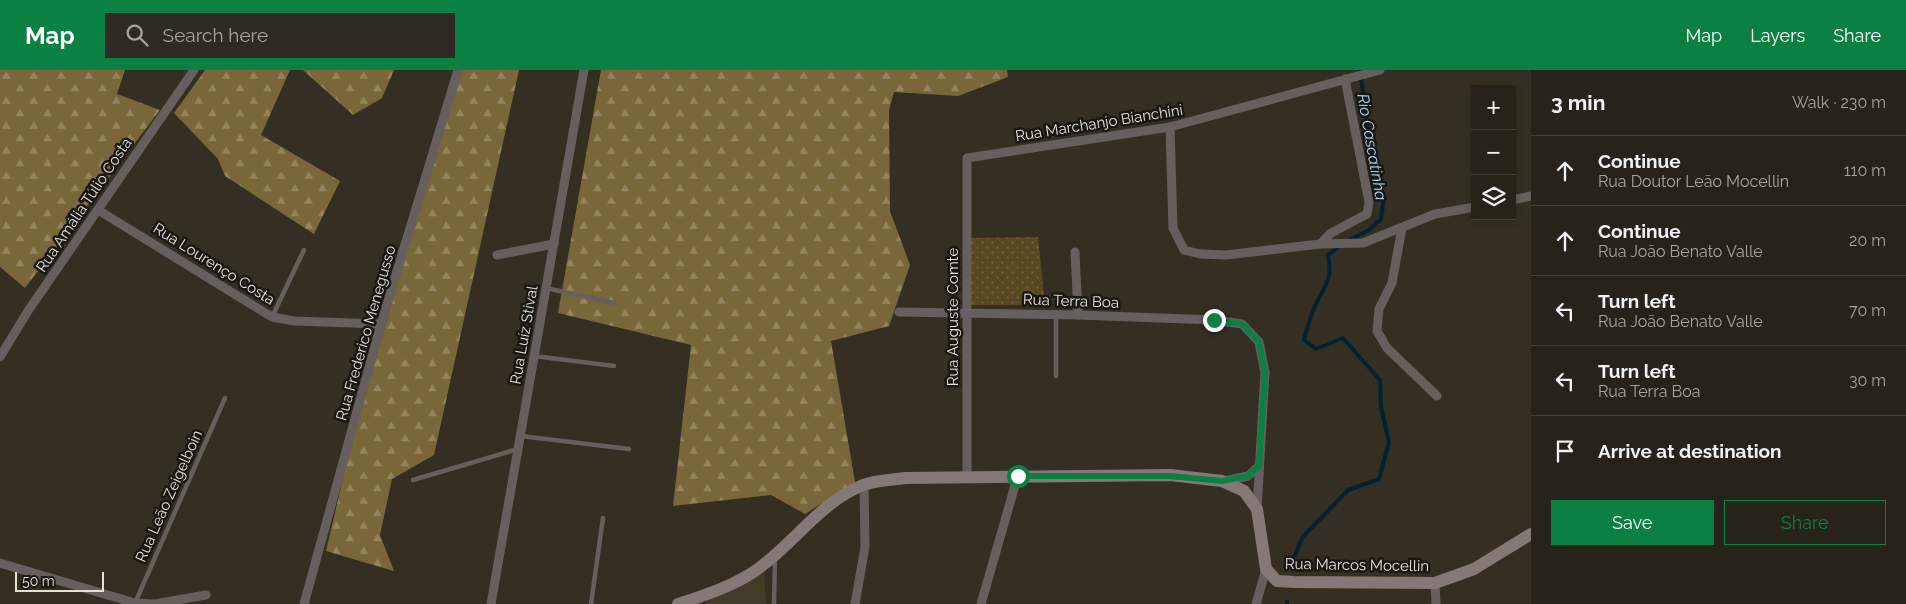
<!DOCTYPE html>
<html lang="en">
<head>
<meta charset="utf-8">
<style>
	:root { --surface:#27231a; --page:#2f2b23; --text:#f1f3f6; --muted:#a4a4a2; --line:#434039; --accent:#0b8043 }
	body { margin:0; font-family:Raleway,sans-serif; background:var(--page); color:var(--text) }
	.controls { position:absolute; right:15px; top:15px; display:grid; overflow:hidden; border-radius:0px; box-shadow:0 2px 8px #0003 }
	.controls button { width:45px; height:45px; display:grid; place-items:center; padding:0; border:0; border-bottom:1px solid var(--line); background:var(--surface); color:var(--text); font:25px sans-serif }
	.scale { position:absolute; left:15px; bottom:12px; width:89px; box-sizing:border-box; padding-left:5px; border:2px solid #e5e1d9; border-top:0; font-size:14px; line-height:18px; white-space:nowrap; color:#e5e1d9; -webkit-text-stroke:4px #1a1712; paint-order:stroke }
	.stop { position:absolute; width:15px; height:15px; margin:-11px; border:4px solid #0b8043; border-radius:50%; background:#fff }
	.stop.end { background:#0b8043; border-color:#fff; box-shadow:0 1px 5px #0008 }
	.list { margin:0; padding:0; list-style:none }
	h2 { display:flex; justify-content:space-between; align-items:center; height:65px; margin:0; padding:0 20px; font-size:21px }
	h2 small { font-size:16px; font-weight:400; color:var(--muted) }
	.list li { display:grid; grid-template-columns:32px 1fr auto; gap:15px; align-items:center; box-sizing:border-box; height:70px; padding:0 20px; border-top:1px solid var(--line) }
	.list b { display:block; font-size:19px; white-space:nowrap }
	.list p { margin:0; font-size:16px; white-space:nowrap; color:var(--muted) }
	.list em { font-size:16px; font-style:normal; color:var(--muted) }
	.actions { display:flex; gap:10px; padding:15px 20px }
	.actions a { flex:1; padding:11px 0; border:1px solid var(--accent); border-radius:0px; text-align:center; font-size:18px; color:var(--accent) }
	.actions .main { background:var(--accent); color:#fff }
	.icon { flex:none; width:28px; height:28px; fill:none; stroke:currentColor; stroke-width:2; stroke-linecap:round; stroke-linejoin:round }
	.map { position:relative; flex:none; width:1531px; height:534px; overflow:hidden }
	header { display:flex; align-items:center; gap:30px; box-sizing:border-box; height:70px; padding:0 25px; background:var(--accent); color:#fff }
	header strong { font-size:24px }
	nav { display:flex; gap:28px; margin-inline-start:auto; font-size:18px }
	.search { width:350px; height:45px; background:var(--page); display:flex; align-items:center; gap:12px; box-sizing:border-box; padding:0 18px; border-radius:0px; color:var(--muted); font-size:19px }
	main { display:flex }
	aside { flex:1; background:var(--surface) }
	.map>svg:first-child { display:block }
	.built { fill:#423b28 }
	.forest { fill:url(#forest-firs) }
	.park { fill:url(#park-dots) }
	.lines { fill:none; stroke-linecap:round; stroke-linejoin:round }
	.stream { stroke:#012135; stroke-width:4 }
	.lane { stroke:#675f5d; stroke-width:4.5 }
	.street { stroke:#675f5d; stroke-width:9 }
	.secondary { stroke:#857977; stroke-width:12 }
	.route { stroke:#0b8043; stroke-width:6 }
	.labels { text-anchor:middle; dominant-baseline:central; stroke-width:5; stroke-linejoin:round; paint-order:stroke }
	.street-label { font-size:15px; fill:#e5e1d9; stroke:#1a1712 }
	.water-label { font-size:16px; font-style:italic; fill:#a2d7ff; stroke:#1a1712 }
</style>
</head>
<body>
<header>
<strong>Map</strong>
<div class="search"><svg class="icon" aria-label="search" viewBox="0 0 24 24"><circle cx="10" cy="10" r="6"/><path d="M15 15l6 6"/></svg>Search here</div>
<nav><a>Map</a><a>Layers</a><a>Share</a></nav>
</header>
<main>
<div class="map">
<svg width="1531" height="534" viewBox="0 0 1531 534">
	<defs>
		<pattern id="forest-firs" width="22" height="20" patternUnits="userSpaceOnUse" patternTransform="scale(1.25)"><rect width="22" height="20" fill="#7a6739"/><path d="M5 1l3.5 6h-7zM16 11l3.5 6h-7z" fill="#93845e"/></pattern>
		<pattern id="park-dots" width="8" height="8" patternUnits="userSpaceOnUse" patternTransform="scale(1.25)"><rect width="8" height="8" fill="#594921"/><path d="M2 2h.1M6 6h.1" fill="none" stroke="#716341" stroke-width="1.8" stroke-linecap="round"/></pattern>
	</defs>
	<rect width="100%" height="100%" fill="#342f22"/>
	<path class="built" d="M764,503L766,534H706V530Z"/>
	<g class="forest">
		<path d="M0,0H125L117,24L160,40L25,218L0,197Z"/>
		<path d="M205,0H290L261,65L340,111L314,164L225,106L218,89L174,43Z"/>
		<path d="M303,0H394L382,28L353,45Z"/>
		<path d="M459,0H519L434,385L392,409L380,465L394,501L326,481L351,374Z"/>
		<path d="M601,0H1007L1008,7L958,26L894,22L889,40L890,141L910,195L889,256L831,271L855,412L805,444L771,425L673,436L691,275L558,243Z"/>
	</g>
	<path class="park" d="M1038,167L1045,235H971V168Z"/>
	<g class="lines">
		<g class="stream">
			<path d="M1347,171L1369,160L1381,149L1384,127L1371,85L1360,0"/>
			<path d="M1291,495L1302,468L1348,420L1379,409L1389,372L1381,337L1380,310L1343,268L1316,279L1304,270C1307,259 1310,247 1315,236C1325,214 1333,211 1328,185L1341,175"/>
			<path d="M1287,532V534"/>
		</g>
		<g class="lane">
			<path d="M546,218L614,233"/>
			<path d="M1056,245V306"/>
			<path d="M272,247L304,180"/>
			<path d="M534,286L614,296"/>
			<path d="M521,366L629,379"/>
			<path d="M413,410L518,379"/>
			<path d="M135,533L225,328"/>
			<path d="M591,534L603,448"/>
			<path d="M774,534L775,489"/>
		</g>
		<g class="street">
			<path d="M1170,57L1173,158L1184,180L1200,184L1226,185L1320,174L1363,173L1435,144L1475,137"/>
			<path d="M1512,130L1531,126"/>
			<path d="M98,140L272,247L294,251L381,254"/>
			<path d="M1402,158L1392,213L1379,239L1377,261L1387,278L1437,326"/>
			<path d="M1320,174L1331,163L1367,144L1369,132L1345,9"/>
			<path d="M1075,182L1078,245"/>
			<path d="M497,185L554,174"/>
			<path d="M899,242L1078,245L1214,250L1242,254L1259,272L1265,302L1257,439"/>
			<path d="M0,287L28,241L194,0"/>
			<path d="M967,406V88L1170,57L1380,0"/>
			<path d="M1224,411L1248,406L1259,396"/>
			<path d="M0,493L135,533L155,534L206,525"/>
			<path d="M1435,513L1436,534"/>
			<path d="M304,534L381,254L458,0"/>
			<path d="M491,534L584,0"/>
			<path d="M855,534L865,477L864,415"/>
			<path d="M981,534L1018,405"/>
			<path d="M1256,534L1266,499"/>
		</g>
		<path class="secondary" d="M678,534C703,526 730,517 752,503C792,477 818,433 863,415C876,410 892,410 905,408L1170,405L1222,411L1244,421L1257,439L1266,499L1277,511L1294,512L1435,513L1474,499L1531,464"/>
	</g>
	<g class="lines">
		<path class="route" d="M1018,406H1170L1222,411L1248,406L1259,396L1265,302L1259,272L1242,254L1214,250"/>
	</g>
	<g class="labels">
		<g class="street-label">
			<text transform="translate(1099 53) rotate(-9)">Rua Marchanjo Bianchini</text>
			<text transform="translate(84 135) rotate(-56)">Rua Amália Túlio Costa</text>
			<text transform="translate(214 194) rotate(32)">Rua Lourenço Costa</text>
			<text transform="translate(1071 231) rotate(2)">Rua Terra Boa</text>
			<text transform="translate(953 247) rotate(-90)">Rua Auguste Comte</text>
			<text transform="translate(366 263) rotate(-74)">Rua Frederico Menegusso</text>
			<text transform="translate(524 265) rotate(-80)">Rua Luíz Stival</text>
			<text transform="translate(169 426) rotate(-66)">Rua Leão Zeigelboin</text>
			<text transform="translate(1357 495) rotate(1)">Rua Marcos Mocellin</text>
		</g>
		<g class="water-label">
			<text transform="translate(1372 77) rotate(80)">Rio Cascatinha</text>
		</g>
	</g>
</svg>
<div class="controls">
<button>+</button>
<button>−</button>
<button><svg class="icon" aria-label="layers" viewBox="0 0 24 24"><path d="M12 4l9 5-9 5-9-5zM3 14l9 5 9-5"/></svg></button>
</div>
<div class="scale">50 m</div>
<div class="stop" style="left:1018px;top:406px"></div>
<div class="stop end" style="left:1214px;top:250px"></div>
</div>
<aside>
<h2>3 min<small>Walk · 230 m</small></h2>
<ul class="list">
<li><svg class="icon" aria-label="ahead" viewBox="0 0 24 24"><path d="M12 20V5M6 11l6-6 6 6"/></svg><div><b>Continue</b><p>Rua Doutor Leão Mocellin</p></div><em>110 m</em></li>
<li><svg class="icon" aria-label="ahead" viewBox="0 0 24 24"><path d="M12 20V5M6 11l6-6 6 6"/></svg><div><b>Continue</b><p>Rua João Benato Valle</p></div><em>20 m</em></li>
<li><svg class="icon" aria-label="left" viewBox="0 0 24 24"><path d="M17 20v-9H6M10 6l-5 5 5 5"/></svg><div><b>Turn left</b><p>Rua João Benato Valle</p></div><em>70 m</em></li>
<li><svg class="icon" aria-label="left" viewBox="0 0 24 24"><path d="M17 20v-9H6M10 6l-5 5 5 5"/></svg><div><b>Turn left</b><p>Rua Terra Boa</p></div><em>30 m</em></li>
<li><svg class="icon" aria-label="arrive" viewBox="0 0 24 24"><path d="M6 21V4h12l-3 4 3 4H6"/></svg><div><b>Arrive at destination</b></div></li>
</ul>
<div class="actions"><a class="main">Save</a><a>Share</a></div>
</aside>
</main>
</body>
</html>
